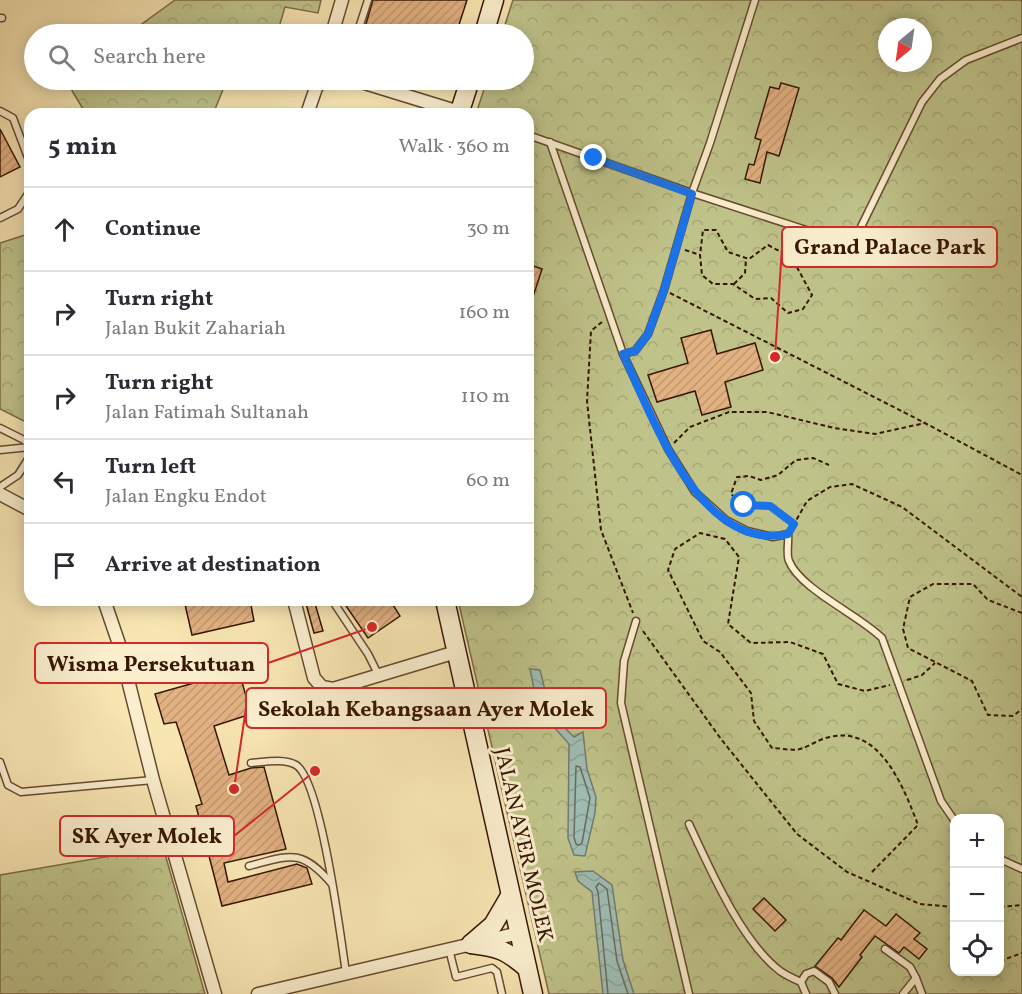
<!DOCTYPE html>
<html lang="en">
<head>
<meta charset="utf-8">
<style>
	:root { --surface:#fff; --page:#f2f2f3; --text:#2b2b33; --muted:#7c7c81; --line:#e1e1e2 }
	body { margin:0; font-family:Vollkorn,serif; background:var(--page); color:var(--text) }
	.controls { position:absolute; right:18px; bottom:18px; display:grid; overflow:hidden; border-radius:12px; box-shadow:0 3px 15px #0003 }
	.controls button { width:54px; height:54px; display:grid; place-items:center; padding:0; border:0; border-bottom:2px solid var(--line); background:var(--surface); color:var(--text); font:30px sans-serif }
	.compass { position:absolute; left:878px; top:18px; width:54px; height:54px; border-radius:50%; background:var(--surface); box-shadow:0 3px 15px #0003; rotate:209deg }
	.stop { position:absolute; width:18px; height:18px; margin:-14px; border:4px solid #1a73e8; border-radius:50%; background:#fff }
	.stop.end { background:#1a73e8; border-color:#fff; box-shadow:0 2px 6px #0008 }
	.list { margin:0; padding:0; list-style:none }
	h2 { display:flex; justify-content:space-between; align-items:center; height:78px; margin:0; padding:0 24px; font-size:26px }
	h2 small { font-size:20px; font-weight:400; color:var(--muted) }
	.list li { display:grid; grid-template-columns:39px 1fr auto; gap:18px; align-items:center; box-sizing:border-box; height:84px; padding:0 24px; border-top:2px solid var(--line) }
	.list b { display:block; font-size:22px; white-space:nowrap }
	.list p { margin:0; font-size:20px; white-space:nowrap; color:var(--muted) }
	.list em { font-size:20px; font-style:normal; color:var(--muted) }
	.icon { flex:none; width:33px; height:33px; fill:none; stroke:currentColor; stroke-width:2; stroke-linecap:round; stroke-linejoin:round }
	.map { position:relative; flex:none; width:1022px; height:994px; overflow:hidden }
	.search { position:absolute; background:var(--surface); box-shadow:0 3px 15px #0003; left:24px; top:24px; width:510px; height:66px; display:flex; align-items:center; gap:15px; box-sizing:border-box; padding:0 21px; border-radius:33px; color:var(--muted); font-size:22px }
	.panel { position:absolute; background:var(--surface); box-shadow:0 3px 15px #0003; left:24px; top:108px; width:510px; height:498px; border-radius:18px }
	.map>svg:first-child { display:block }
	.forest { fill:url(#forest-crowns); stroke:#7b6c47; stroke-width:1.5; fill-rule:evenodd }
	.water { fill:url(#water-waves); stroke:#757a6e; stroke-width:1.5 }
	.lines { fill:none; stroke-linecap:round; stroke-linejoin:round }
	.shore { stroke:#6b6a5c; stroke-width:1.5 }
	.building { fill:url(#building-hatch); stroke:#371604; stroke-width:1.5 }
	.service-casing { stroke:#674a30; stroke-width:9 }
	.minor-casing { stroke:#674a30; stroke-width:15 }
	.secondary-casing { stroke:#371604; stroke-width:21 }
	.path { stroke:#371604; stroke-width:2; stroke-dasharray:4.5 3; stroke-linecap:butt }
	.service { stroke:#faeecd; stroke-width:6 }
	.minor { stroke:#faeecd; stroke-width:12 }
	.secondary { stroke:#faeecd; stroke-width:18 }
	.route { stroke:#1a73e8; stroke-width:8 }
	.labels { text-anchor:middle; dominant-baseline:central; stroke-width:6; stroke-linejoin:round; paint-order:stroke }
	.street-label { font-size:21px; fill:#371604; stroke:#faeecd }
	.leader { fill:none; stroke:#d62828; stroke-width:2 }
	.callout-dot { fill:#d62828; stroke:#faeecd; stroke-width:2 }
	.callout { fill:#faeecd; stroke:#d62828; stroke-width:2 }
	.callout-label { font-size:22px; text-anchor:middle; font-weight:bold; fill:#371604 }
</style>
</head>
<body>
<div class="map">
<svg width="1022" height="994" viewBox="0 0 1022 994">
	<defs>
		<pattern id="forest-crowns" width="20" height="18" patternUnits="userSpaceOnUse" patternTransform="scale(1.5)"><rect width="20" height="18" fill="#bfc38a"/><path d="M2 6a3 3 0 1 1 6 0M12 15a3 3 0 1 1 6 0" fill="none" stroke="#a5a775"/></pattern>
		<pattern id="water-waves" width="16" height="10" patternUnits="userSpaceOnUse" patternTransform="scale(1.5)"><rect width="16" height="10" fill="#9fbdb4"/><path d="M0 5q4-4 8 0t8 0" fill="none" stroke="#8aa299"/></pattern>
		<pattern id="building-hatch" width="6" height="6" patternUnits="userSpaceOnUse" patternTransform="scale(1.5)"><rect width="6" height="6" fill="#e2b182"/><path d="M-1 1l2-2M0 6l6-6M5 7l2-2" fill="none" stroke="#c2986f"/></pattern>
	</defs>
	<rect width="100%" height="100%" fill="#f7e5b2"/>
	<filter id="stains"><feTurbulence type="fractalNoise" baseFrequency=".00333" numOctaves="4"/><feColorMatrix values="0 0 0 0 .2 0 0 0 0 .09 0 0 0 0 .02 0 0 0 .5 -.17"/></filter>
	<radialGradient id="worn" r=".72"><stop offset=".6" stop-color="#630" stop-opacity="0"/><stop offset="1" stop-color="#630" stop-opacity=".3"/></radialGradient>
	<g class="forest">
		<path d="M175,0H321L318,13L285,7L277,34H128Z"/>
		<path d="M513,0H1022V994H549L458,600H528V114H476L487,80H524V34H502ZM887,27H923V63H887ZM954,818H1000V972H954Z"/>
		<path d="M75,80H111L117,85L123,80H227L213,114H86L68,84Z"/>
		<path d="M25,235L30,249V417L26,422L0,409V243Z"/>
		<path d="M163,847L205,994H0V875Z"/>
	</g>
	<g class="water">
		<path d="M530,669L540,670L551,714L574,737L583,732L587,769L596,797L595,813L585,856L574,855L568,838L569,744L538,709Z"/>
		<path d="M593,871L612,885L623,960L634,994H603L592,892L578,881L575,872Z"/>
	</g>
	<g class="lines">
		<g class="shore">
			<path d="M576,766L580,767L590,798L582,843L579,845L576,844L574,837Z"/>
			<path d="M608,994L598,892L596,887L599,883L607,889L617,961L628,994"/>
		</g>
	</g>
	<g class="building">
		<path d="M373,0H467L456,34H363Z"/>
		<path d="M781,83L799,88L779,156L767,152L760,183L745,179L749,164L754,165L761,140L755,138L770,87L779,89Z"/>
		<path d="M0,129L20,167L0,177Z"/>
		<path d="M528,264L542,269L530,306H528Z"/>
		<path d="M711,330L717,354L755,343L763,370L725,382L731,407L702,415L695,391L657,402L648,375L688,363L681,338Z"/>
		<path d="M184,600H250L254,621L192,635Z"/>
		<path d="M305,600H314L323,631L314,633Z"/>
		<path d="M342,600H390L400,616L368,638Z"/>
		<path d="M237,664L251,714L214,726L229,775L251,768L264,767L286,849L224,863L228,882L297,864L307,868L312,884L222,906L196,806L202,804L181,737L176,722L164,724L155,694L215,677L214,672Z"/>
		<path d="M764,898L786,920L775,931L753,909Z"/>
		<path d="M864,910L886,926L896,914L920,933L914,939L927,949L919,959L904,947L899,953L875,936L860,955L862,957L839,987L832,978L815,966L838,938L841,940Z"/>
	</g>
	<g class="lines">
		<g class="service-casing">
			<g id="service">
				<path d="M0,18H2"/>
				<path d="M357,34L368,0"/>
				<path d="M0,111L13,118L30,163"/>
				<path d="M528,135L692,193L837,240L851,237L860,229L922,102L940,79L966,60L1022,38"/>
				<path d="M550,142L623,354L668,449L695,492L726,520L747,531L773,537L788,534C789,542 786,554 789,561C800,589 859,615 882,638L941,801L954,820"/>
				<path d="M0,218L18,209L30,191"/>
				<path d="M623,354L635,351L648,334L664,290L692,193L710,143L755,0"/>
				<path d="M0,428L24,440L30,446"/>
				<path d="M0,450L30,447"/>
				<path d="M0,487L18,475L30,456"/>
				<path d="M332,600L368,654L379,676"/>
				<path d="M636,621L624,661L621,703L689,994"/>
				<path d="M0,762L8,785L21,792L153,780"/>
				<path d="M251,763C264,762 284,758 296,765C321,780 341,939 346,973"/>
				<path d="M689,824C710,869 741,941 780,971C787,976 794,979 801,982"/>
				<path d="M1000,859L1022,869"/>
				<path d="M249,866C291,855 301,848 332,884"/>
				<path d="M449,949L456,977L492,968L497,972L502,994"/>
				<path d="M885,949L910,967L916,978L903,994"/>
				<path d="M916,978L922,994"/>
				<path d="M806,994L801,982L806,974L814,971L829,982L835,994"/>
			</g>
		</g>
		<g class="minor-casing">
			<g id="minor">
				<path d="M332,34L342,0"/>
				<path d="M355,80L459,112"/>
				<path d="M307,114L316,88L322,80"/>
				<path d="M0,494L30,510"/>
				<path d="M104,600L119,644L153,780L215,994"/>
				<path d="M294,600L314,678L322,687L333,689L456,652"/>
				<path d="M258,994L519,933"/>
			</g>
		</g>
		<g class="secondary-casing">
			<g id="secondary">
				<path d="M484,34L494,0"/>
				<path d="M459,114L470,80"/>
				<path d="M445,600L533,994"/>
				<path d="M471,944L493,925L510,896"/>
				<path d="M471,944C498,947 506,950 527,968"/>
			</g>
		</g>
		<g class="path">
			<path d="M685,250L700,255L702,275L713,284H733L755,299L771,298L788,313L803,309L812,295L792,258L768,245L749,259L728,252L716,230H703L700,255"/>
			<path d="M734,284L745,273L746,258"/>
			<path d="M670,293L925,423L1022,475"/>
			<path d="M602,322L591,331L587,401L601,530L633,613"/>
			<path d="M674,443L690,427L729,412H767L834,428L875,434L925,423"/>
			<path d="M794,524L770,506L744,505L731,494L737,477L749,476L761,480L778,475L796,460L813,458L829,465"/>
			<path d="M793,526L807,501L830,487L852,484L902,507L1022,597"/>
			<path d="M1022,613L988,600L973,584H933L910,597L903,629L908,648L972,681L988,715L1013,716L1022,709"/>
			<path d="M643,631L721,739L797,834L847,872L920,904L954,907"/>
			<path d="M907,680L922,675L935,663"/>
			<path d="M872,872L918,825C904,788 880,725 830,737C819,739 810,746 800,749C791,751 781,748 772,748L754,721L751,693L720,652L703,641L668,570L675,549L700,533L725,539L739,557L728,624L751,643L790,642L823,654L838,684L865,691L890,685"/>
			<path d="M1000,907L1022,905"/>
			<path d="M1000,961L1022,953"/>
		</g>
		<use href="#service" class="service"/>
		<use href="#minor" class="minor"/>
		<use href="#secondary" class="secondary"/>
	</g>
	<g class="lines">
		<path class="route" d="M594,158L692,194L664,290L648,334L635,351L623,354C652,416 700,553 788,534L794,524L770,506L744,505"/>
	</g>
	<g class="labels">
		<g class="street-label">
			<text transform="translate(523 845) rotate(77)">JALAN AYER MOLEK</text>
		</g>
	</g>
	<path class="leader" d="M775 357L782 247M372 627L268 663M234 789L246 708M315 771L234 836"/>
	<g class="callout-dot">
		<circle cx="775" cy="357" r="6"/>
		<circle cx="372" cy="627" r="6"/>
		<circle cx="234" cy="789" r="6"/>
		<circle cx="315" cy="771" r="6"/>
	</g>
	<g class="callout">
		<rect x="782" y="227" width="215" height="40" rx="6"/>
		<rect x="35" y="643" width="233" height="40" rx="6"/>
		<rect x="246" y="688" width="360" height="40" rx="6"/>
		<rect x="60" y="816" width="174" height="40" rx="6"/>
	</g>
	<g class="callout-label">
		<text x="890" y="254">Grand Palace Park</text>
		<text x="151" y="671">Wisma Persekutuan</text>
		<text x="426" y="716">Sekolah Kebangsaan Ayer Molek</text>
		<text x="147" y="843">SK Ayer Molek</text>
	</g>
	<rect width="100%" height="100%" filter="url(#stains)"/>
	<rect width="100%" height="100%" fill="url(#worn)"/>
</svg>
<div class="controls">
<button>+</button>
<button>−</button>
<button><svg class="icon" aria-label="locate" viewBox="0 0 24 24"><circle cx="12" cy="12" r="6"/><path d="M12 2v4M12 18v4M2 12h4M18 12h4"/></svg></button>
</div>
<svg class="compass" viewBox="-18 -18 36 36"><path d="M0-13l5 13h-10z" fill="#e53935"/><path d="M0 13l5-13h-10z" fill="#7c7c81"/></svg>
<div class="stop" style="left:744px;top:505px"></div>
<div class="stop end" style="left:594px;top:158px"></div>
<div class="search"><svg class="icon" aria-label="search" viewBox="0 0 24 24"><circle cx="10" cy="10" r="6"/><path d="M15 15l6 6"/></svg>Search here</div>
<section class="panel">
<h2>5 min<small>Walk · 360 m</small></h2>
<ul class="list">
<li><svg class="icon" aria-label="ahead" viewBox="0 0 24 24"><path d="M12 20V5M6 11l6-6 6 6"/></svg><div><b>Continue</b></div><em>30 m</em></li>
<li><svg class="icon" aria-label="right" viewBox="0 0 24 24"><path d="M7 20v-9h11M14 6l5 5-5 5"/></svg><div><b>Turn right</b><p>Jalan Bukit Zahariah</p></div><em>160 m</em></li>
<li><svg class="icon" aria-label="right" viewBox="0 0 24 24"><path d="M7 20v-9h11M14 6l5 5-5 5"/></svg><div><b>Turn right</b><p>Jalan Fatimah Sultanah</p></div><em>110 m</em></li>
<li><svg class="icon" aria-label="left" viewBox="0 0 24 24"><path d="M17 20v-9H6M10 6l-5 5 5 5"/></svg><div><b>Turn left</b><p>Jalan Engku Endot</p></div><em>60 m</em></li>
<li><svg class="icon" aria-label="arrive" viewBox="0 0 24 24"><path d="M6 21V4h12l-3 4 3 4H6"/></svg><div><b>Arrive at destination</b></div></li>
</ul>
</section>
</div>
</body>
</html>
